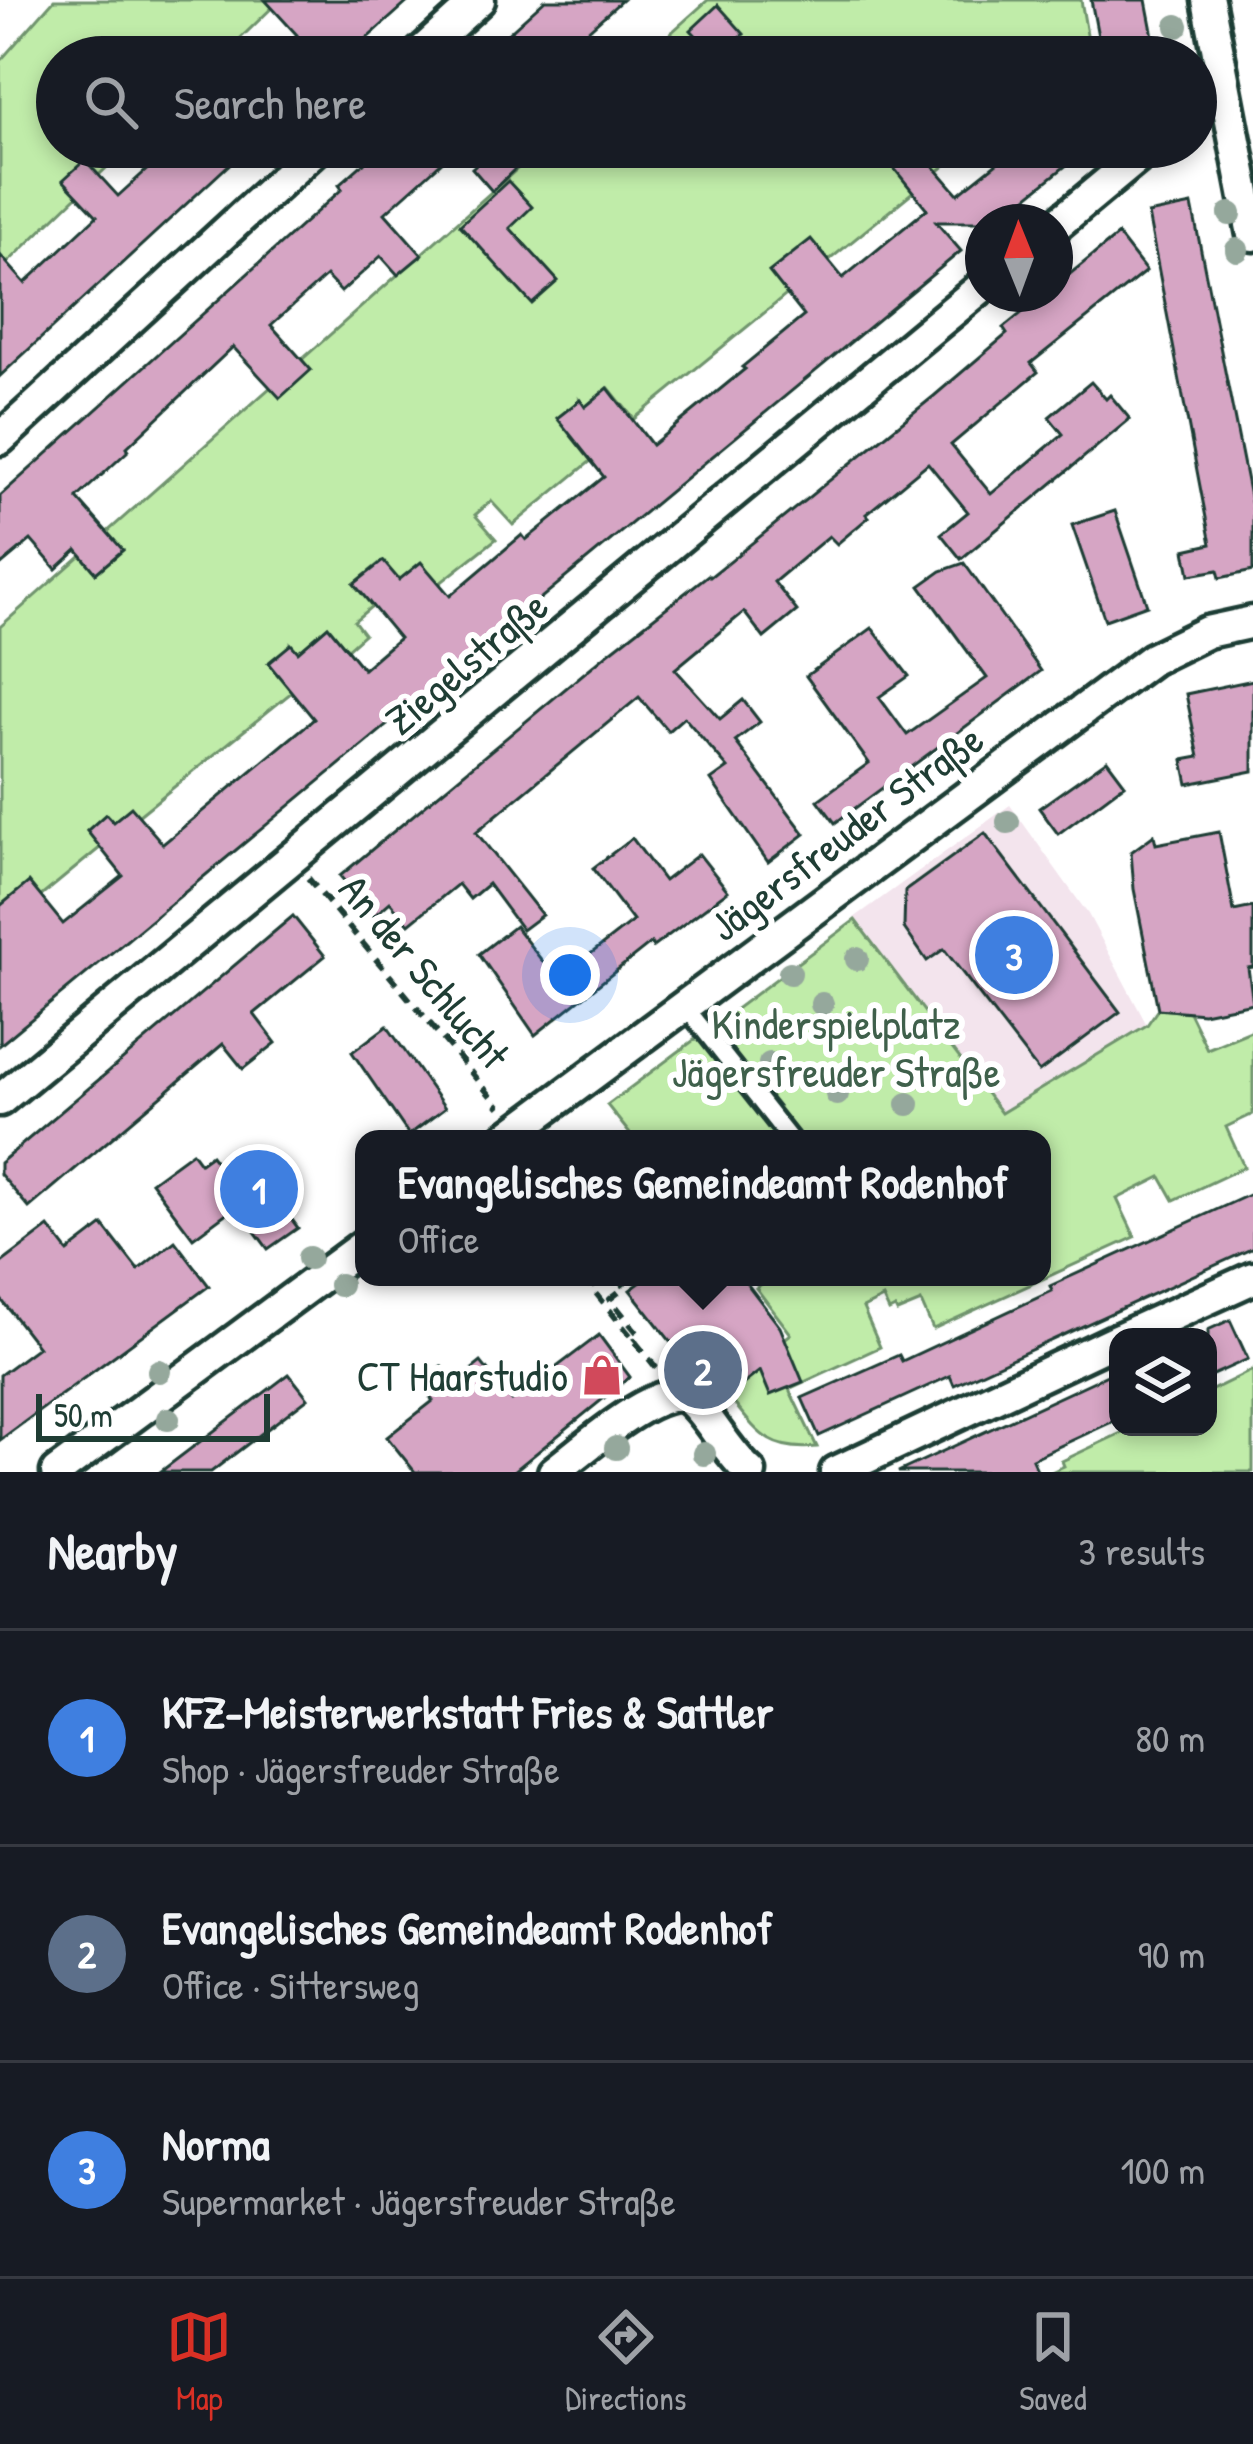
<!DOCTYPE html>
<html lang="en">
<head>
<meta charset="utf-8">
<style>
	:root { --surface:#171b24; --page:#20242c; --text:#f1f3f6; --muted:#9ea1a6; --line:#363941; --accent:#d93025 }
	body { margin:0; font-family:"Patrick Hand",sans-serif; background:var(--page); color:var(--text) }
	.controls { position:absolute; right:36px; bottom:36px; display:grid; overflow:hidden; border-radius:24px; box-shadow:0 6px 18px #0003 }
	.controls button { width:108px; height:108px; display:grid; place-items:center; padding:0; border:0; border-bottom:3px solid var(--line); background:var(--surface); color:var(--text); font:60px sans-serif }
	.compass { position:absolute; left:965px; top:204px; width:108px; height:108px; border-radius:50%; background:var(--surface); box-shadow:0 6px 18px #0003; rotate:359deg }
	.scale { position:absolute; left:36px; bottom:30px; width:234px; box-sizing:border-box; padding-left:12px; border:6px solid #1f3d34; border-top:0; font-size:33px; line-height:42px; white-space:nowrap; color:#1f3d34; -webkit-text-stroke:9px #fff; paint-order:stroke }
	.you { position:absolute; left:570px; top:975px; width:42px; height:42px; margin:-30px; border:9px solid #fff; border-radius:50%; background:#1a73e8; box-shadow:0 0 0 18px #1a73e833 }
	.badge { display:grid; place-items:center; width:78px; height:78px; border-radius:50%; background:var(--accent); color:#fff; font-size:39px; font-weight:700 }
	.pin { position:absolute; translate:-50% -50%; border:6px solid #fff; box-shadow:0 3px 12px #0006 }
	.popup { position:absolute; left:355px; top:1130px; width:696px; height:156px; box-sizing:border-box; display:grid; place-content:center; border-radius:24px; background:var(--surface); filter:drop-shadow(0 3px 9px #0005); font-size:39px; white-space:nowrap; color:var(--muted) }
	.popup b { font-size:45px; color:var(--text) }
	.popup::after { content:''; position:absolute; left:50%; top:100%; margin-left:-24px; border:24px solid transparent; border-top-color:var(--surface) }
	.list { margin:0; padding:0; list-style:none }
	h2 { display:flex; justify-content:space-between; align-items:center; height:156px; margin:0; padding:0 48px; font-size:51px }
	h2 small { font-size:39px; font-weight:400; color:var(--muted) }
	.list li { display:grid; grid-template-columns:78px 1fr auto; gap:36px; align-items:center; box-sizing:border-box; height:216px; padding:0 48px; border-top:3px solid var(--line) }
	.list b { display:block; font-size:45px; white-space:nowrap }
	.list p { margin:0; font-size:39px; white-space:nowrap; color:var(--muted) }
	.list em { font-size:39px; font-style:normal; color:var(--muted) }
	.icon { flex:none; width:66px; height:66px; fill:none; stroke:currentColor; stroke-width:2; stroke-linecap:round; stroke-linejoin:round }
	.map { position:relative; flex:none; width:1253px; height:1472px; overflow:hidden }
	.search { position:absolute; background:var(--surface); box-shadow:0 6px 18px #0003; left:36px; right:36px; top:36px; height:132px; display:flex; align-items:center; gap:30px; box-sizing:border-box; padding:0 42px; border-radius:66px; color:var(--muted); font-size:45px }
	.sheet { height:804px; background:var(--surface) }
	nav { display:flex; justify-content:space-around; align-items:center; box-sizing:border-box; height:168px; border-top:3px solid var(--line); background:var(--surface); font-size:33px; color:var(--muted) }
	nav a { display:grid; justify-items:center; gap:6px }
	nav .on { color:var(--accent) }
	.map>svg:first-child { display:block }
	.built { fill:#f3e4ed }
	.green { fill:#c0eca9; stroke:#70946e; stroke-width:3 }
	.building { fill:#d6a5c4; stroke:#1f3d34; stroke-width:3 }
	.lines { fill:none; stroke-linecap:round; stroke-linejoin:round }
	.lane-casing { stroke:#1f3d34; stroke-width:24 }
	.street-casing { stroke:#1f3d34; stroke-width:39 }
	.path { stroke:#1f3d34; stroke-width:6; stroke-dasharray:12 9; stroke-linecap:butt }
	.lane { stroke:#fff; stroke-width:15 }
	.street { stroke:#fff; stroke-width:30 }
	.tree { fill:#95a89c }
	.labels { text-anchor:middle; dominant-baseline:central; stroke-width:12; stroke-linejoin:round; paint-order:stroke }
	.street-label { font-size:42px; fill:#1f3d34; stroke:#fff }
	.park-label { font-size:42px; fill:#3f604b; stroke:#fff }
	.poi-label { font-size:42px; fill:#1f3d34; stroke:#fff; text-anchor:end }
</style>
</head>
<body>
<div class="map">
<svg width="1253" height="1472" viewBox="0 0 1253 1472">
	<rect width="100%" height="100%" fill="#fff"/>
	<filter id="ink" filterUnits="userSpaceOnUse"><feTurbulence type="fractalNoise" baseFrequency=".00833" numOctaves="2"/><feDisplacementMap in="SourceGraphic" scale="24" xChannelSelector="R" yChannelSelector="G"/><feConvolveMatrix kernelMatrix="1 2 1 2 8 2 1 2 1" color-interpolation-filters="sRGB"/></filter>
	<g filter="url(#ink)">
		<path class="built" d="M1010,805L1088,914L1147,1025L1001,1114L854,918Z"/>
		<g class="green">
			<path d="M54,0H280L221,57H57V147H128L0,270V61Z"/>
			<path d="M708,0H1081L1089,46L1077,57H644Z"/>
			<path d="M542,147H968L634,419L609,388L591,402L599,424L580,401L591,461L513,525L491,501L475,515L496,539L439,584L399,580L382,561L354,584L372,606L354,621L364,634L347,649L328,627L298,652L291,644L292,692L138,816L113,822L105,815L87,831L101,847L40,897L0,906V627Z"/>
			<path d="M855,920L1001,1113L1147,1025L1158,1009L1189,1012L1207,1049L1253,1030V1114L1226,1127L1244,1167L1174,1200L1161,1177L1117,1199L1135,1237L933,1329L921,1302L897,1312L895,1308L889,1311L883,1298L863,1308L880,1347L789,1389L817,1447C767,1452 757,1431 728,1396L735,1377L791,1334L756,1288L771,1277H1042V1139H634L607,1105Z"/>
			<path d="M1253,1370V1472H1051L1064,1466L1062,1461L1134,1427H1208V1392Z"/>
		</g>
		<g class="building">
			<path d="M265,0H410L346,57H273L297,35Z"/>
			<path d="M545,0H622L558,57H482Z"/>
			<path d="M1091,0H1146L1157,57H1102Z"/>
			<path d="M718,5L744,34L716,57L691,30Z"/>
			<path d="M172,147H248L0,376V255L25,283L97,216L63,180L85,160L118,196Z"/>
			<path d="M382,147H430L443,161L385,213L422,255L398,275L381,256L341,292L326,276L271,325L311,370L280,398L233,347L127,447L129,450L77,498L123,550L96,573L77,550L56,569L31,540L0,566V496L342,189L339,185Z"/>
			<path d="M495,147L515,169L492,191L472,168Z"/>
			<path d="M917,147L958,194L1017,147H1089L996,222H936L961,251L0,1045V906L29,882L63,924L123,876L87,831L106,814L113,822L131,807L163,844L314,719L268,663L291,644L298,652L328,626L363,669L399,638L354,584L383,561L399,580L421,562L450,596L522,535L526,540L604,477L557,418L580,400L585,407L608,388L652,445L745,369L742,367L804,316L769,272L811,239L843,278L927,209L893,167Z"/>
			<path d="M508,181L532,207L510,228L558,281L532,304L460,225Z"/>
			<path d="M1192,205L1253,512V571L1220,578L1218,570L1190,575L1185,550L1211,544L1148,214Z"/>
			<path d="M1118,235L1146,271L1031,363L1038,372L951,445L991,494L1063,434L1049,417L1091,382L1106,399L1110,395L1130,419L961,559L941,534L968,512L928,463L866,514L869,517L837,544L829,536L774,582L797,611L764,638L744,612L675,669L720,719L743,700L760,722L735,741L805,834L768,862L711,780L728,768L684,717L668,731L639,697L476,832L542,915L522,930L488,884L470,899L458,884L409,924L390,902L374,916L340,876L607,654L708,575L710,577L934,396L1007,334L1003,328L1045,294H1055V286Z"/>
			<path d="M1115,511L1147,605L1105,620L1072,525Z"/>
			<path d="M964,563L1041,671L835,823L818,800L869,763L806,676L872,628L909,676L879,697L907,735L987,678L920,586L941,571Z"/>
			<path d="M1253,680V771L1188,784L1183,760L1199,757L1186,694Z"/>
			<path d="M1107,760L1125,784L1058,834L1039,808Z"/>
			<path d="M1219,832L1234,911L1253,907V967L1248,968L1253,1003L1203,1013L1158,1009L1134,889L1131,852L1154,835L1156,844Z"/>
			<path d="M985,833L1120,1012L1039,1072L944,949L927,961L904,928L905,891Z"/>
			<path d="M632,838L664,881L699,854L728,891L653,947L651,943L535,1035L479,954L515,926L557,980L633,921L593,868Z"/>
			<path d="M293,916L325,956L254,1014L276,1043L243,1069L223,1044L29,1208L0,1174V1163Z"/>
			<path d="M387,1026L445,1108L409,1135L352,1052Z"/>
			<path d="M192,1152L200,1163L211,1155L229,1179L258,1157L273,1178L266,1184L298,1228L268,1249L236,1206L193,1238L151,1182Z"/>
			<path d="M1253,1193V1248L954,1385L950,1376L819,1436L802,1398L899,1355L902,1361L1052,1291L1050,1286Z"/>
			<path d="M103,1225L138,1270L175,1241L209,1286L0,1440V1375L38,1347L0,1298V1264L49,1227L68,1252Z"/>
			<path d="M648,1277H742L780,1327L803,1382L770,1395L760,1371L719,1403L630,1290Z"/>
			<path d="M1230,1320L1248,1359L1208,1377V1330Z"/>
			<path d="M599,1335L630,1377L513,1472H415L387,1437L433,1401L419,1383L441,1366L455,1383L481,1362L512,1401Z"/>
			<path d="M1118,1370V1419L1032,1459L1038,1472H898Z"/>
			<path d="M289,1374L308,1398L211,1472H160Z"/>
		</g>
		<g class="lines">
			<g class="lane-casing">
				<path id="lane" d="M684,1005L790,1139"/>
			</g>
			<g class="street-casing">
				<g id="street">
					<path d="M1208,0L1253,235"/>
					<path d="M416,57L479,0"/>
					<path d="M1196,109L1222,88"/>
					<path d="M1055,226L1150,147"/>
					<path d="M0,439L318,147"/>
					<path d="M0,1100L983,286"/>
					<path d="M505,1139L1152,659L1207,632L1253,622"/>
					<path d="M1123,1337L1253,1278"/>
					<path d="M57,1472L364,1245"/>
					<path d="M554,1472C578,1454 662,1378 689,1399C708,1414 726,1451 750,1472"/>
					<path d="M836,1472L1118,1339"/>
				</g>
			</g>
			<g class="path">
				<path d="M308,878L500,1107"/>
				<path d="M583,1277L658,1370"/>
				<path d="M617,1277L625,1287L610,1299L640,1336L634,1341"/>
				<path d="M591,1286L603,1277"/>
			</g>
			<use href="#lane" class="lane"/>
			<use href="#street" class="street"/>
		</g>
		<g class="tree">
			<circle cx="1177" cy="26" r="12"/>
			<circle cx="1230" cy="214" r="12"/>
			<circle cx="1237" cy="250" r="12"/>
			<circle cx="1008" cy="822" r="12"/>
			<circle cx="857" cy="959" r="12"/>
			<circle cx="790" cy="973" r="12"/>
			<circle cx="822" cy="1004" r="12"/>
			<circle cx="729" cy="1031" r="12"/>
			<circle cx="770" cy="1064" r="12"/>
			<circle cx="837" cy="1094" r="12"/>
			<circle cx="908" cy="1104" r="12"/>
			<circle cx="309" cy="1258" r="12"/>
			<circle cx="340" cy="1285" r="12"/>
			<circle cx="159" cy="1371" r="12"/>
			<circle cx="168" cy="1419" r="12"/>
			<circle cx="616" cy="1448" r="12"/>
			<circle cx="704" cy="1454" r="12"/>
		</g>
	</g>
	<defs>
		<g id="shop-bare" transform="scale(3.24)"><path d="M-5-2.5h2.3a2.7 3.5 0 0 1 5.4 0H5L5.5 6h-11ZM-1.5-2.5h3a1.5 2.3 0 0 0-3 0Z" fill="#d1495b" stroke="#fff" stroke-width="2.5" paint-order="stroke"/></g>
	</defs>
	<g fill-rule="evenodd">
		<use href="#shop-bare" x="602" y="1375"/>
	</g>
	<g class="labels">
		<g class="street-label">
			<text transform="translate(466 662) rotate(-40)">Ziegelstraße</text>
			<text transform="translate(846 832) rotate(-37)">Jägersfreuder Straße</text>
			<text transform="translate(425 971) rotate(50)">An der Schlucht</text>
		</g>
		<g class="park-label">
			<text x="836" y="1023">Kinderspielplatz<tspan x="836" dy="48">Jägersfreuder Straße</tspan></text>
		</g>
		<g class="poi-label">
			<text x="568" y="1375">CT Haarstudio</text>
		</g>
	</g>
</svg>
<div class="controls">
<button><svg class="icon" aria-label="layers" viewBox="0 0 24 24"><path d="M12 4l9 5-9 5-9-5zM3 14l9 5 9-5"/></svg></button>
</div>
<svg class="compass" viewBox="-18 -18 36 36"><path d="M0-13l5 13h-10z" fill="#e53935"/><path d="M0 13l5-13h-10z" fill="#9ea1a6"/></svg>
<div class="scale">50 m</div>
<div class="you"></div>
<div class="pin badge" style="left:259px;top:1189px;background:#3f7fe0">1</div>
<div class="pin badge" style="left:703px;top:1370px;background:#5c6f8a">2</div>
<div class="popup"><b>Evangelisches Gemeindeamt Rodenhof</b>Office</div>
<div class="pin badge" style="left:1014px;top:955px;background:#3f7fe0">3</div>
<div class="search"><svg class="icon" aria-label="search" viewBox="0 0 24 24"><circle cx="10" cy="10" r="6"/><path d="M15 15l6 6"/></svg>Search here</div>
</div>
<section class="sheet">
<h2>Nearby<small>3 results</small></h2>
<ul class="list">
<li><span class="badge" style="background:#3f7fe0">1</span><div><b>KFZ-Meisterwerkstatt Fries &amp; Sattler</b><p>Shop · Jägersfreuder Straße</p></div><em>80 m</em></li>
<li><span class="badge" style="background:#5c6f8a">2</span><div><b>Evangelisches Gemeindeamt Rodenhof</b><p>Office · Sittersweg</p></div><em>90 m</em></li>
<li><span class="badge" style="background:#3f7fe0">3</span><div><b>Norma</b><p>Supermarket · Jägersfreuder Straße</p></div><em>100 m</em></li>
</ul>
</section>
<nav>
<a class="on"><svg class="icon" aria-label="map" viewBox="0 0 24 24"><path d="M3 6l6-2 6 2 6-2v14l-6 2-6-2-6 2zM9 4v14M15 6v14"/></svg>Map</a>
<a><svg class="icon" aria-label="directions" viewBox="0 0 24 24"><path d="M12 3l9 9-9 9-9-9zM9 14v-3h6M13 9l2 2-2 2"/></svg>Directions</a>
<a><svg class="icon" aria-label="saved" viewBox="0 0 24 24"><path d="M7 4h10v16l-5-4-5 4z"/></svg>Saved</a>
</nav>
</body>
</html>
